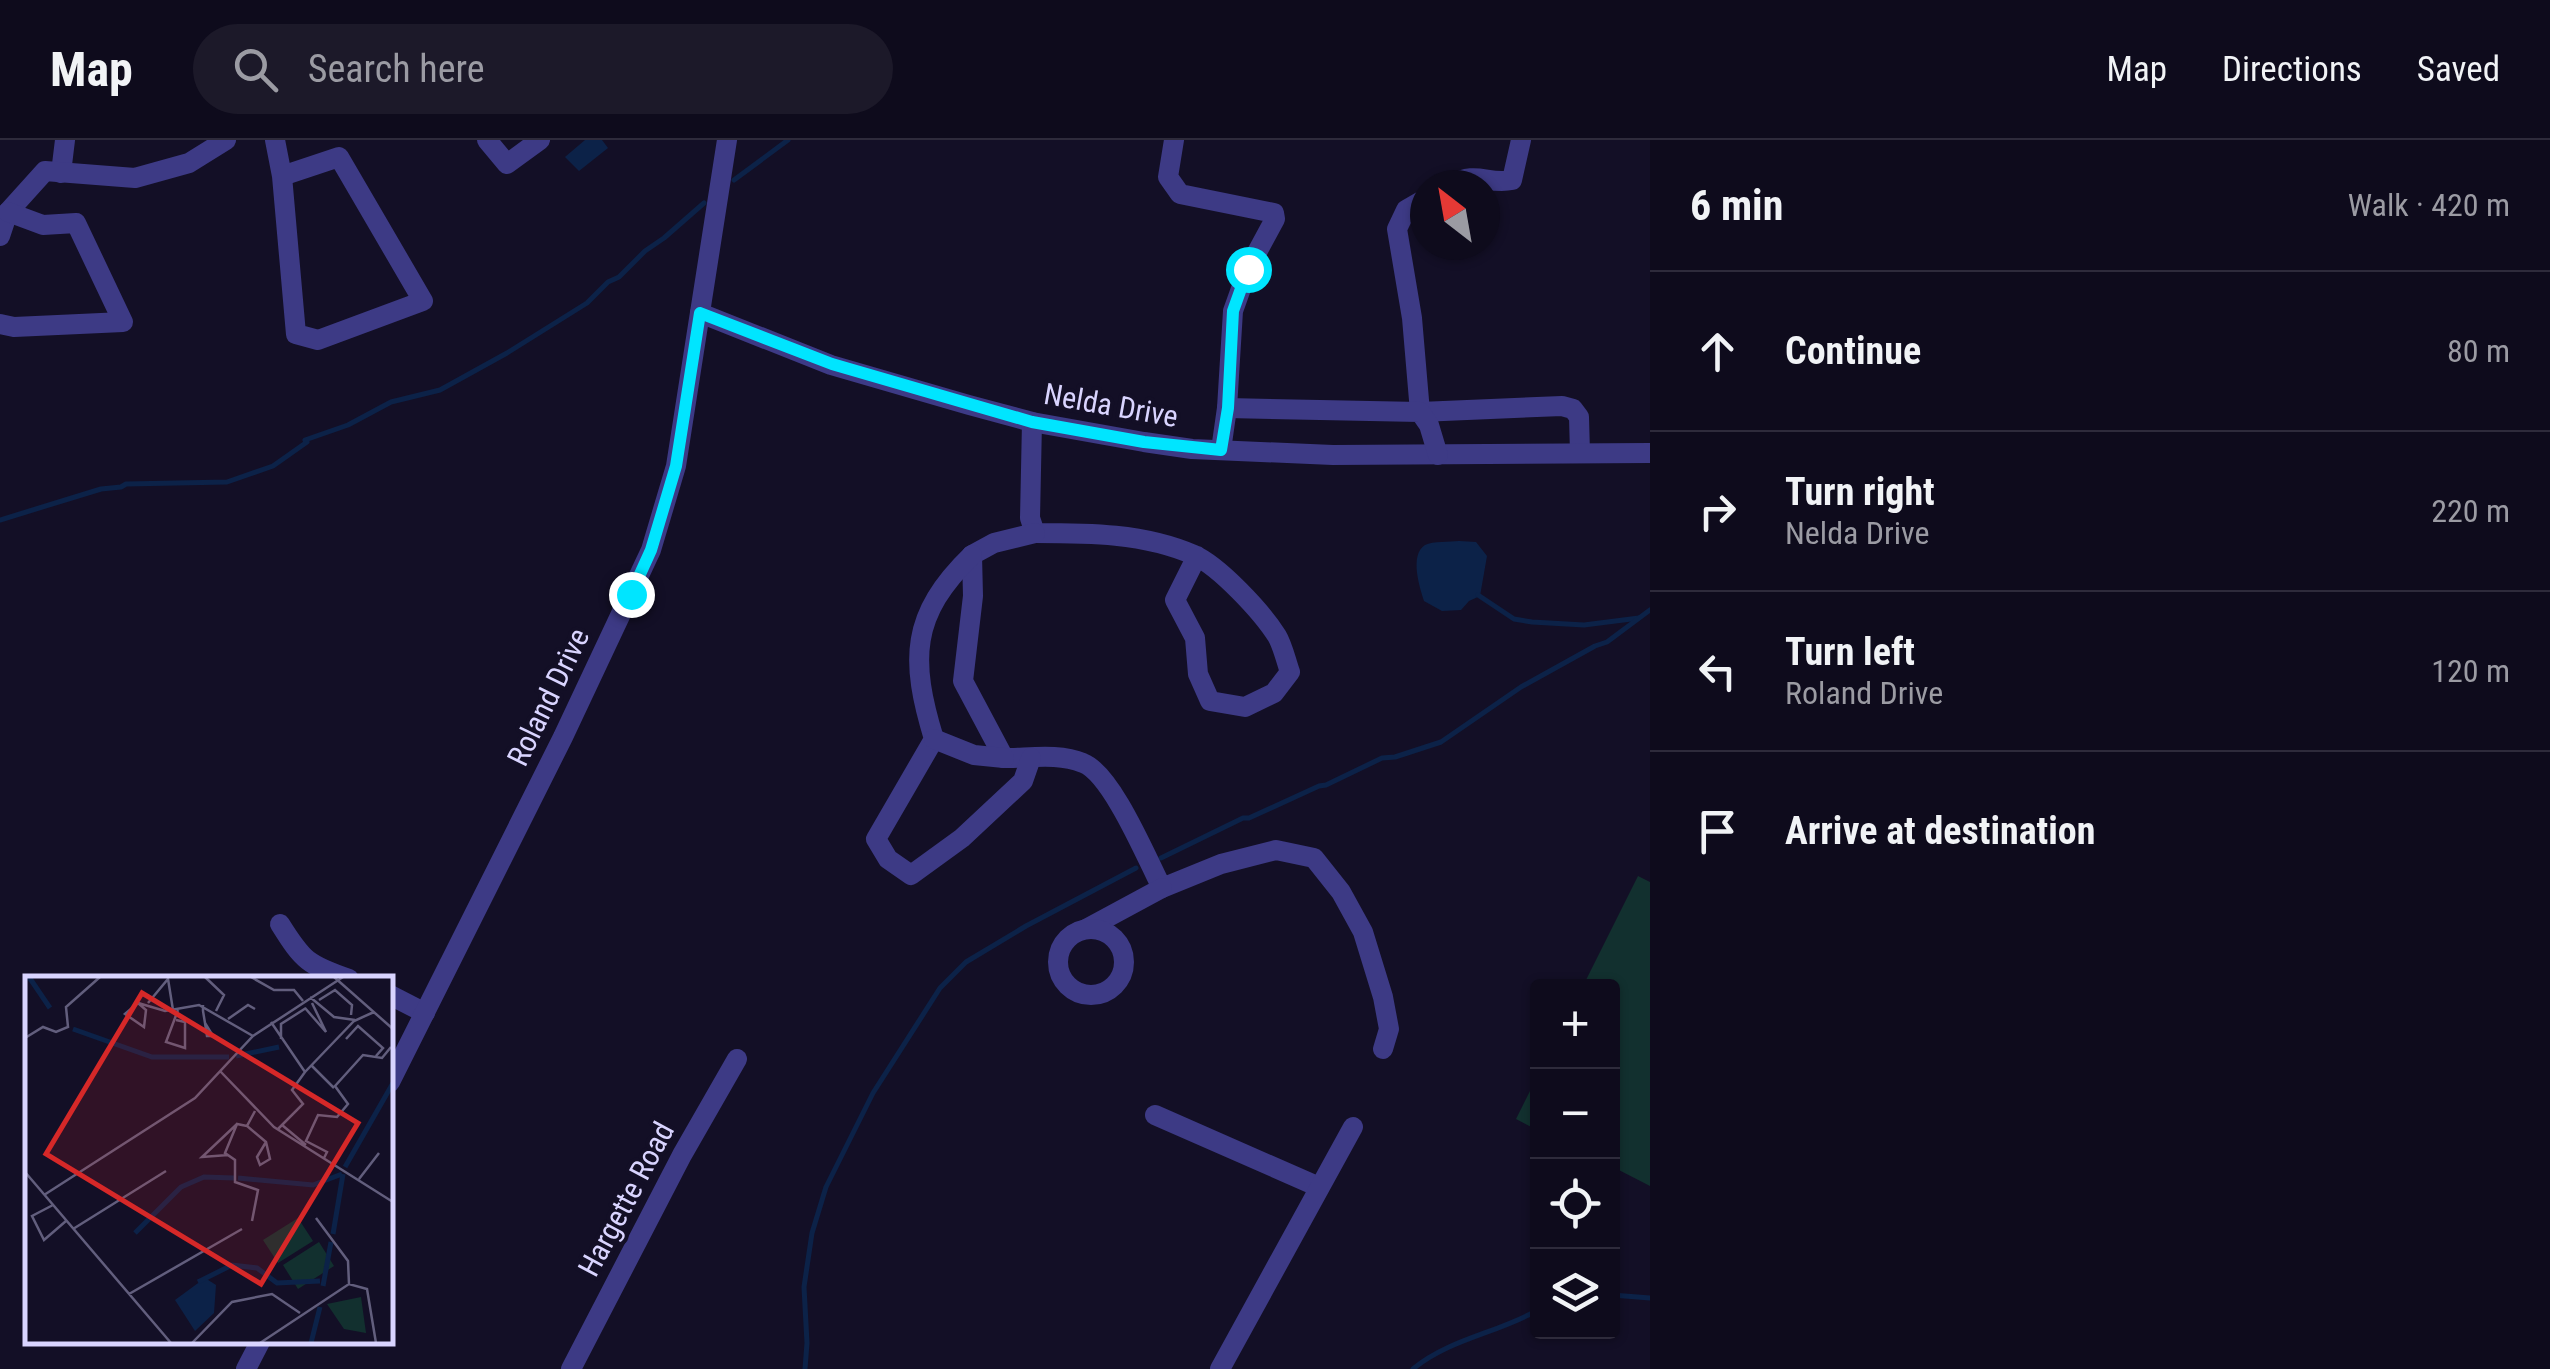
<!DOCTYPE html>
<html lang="en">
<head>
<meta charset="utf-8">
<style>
	:root { --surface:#0e0b1c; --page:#1c1929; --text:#f1f3f6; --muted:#9b9ba3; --line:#2e2b3b }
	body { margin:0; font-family:"Roboto Condensed",sans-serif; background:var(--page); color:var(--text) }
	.controls { position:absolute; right:30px; bottom:30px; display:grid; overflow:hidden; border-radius:10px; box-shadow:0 2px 8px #0004 }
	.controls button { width:90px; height:90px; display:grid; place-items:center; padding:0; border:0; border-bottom:2px solid var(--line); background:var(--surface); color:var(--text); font:50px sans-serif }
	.compass { position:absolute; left:1410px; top:30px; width:90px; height:90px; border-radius:50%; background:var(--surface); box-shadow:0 2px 8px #0004; rotate:329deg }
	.stop { position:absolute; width:30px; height:30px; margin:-22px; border:8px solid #00e5ff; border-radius:50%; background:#fff }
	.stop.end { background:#00e5ff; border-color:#fff; box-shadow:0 2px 10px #0008 }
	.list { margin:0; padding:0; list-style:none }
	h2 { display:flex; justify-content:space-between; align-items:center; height:130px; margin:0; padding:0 40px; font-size:42px }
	h2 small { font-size:32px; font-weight:400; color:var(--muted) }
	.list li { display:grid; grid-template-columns:65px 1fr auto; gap:30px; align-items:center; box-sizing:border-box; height:160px; padding:0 40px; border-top:2px solid var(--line) }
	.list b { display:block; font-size:38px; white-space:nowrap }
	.list p { margin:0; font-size:32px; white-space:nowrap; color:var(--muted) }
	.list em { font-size:32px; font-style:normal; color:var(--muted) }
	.icon { flex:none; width:55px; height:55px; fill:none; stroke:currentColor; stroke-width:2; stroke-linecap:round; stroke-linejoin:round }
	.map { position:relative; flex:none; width:1650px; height:1229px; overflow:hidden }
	header { display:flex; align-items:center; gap:60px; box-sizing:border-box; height:140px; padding:0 50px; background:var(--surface); border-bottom:2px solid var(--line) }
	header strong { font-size:48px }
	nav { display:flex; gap:55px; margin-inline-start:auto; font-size:35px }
	.search { width:700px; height:90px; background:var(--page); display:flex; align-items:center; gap:25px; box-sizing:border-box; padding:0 35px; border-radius:55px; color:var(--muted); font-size:38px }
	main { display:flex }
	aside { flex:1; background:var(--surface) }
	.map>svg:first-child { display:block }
	.green { fill:#12302f }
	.water { fill:#0c2248 }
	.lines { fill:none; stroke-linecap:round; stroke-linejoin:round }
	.stream { stroke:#0c2248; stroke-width:5 }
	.minor { stroke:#3d3a85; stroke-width:20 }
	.route { stroke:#00e5ff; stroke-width:12 }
	.labels { text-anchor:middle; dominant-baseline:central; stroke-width:8; stroke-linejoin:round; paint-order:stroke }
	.street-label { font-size:30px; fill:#d9d4ff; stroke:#130f26 }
	.inset-river { fill:none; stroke:#0c2248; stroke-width:5 }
	.inset-road { fill:none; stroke:#625e7d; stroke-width:2.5 }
	.view { fill:#d62828; fill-opacity:0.15; stroke:#d62828; stroke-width:5 }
	.inset-edge { fill:none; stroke:#d9d4ff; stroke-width:5 }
</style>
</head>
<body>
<header>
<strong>Map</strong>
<div class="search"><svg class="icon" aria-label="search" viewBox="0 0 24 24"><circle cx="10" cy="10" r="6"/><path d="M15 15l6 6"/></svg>Search here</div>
<nav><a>Map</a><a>Directions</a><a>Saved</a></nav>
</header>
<main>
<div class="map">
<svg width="1650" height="1229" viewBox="0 0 1650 1229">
	<rect width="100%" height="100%" fill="#130f26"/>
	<g class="green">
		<path d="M1638,736L1650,742V1046L1613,1027L1612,846H1583Z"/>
		<path d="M1537,937V990L1516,979Z"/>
	</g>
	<g class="water">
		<path d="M585,0H602L608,8L579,31L565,17Z"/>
		<path d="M1459,401L1476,402L1487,416L1480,456L1469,461L1461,470L1442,471L1424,461C1420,448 1409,415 1425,405C1433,401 1450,402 1459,401Z"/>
	</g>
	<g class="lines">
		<g class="stream">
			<path d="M734,40L788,0"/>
			<path d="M0,380L101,349L121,347L126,344L227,342L273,326L307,302L305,300L348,285L391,262L440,250L507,213L587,163L608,142L619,137L645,111L664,98L704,63"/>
			<path d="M1478,455L1514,479L1532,482L1584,485L1639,478"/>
			<path d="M1161,718L1243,678H1249L1319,646L1326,645L1382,618L1395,617L1441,602L1521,547L1595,506L1607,502L1650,470"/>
			<path d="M1612,1155L1650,1158"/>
			<path d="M805,1229L807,1203L804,1147L812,1093L826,1047L873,953L940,848L966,822L1026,786L1136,728"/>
			<path d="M1413,1229C1449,1199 1498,1193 1538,1170"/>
		</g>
		<g class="minor">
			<path d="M275,0L282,36L296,194L318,200L423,161L339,17L282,36"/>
			<path d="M487,0L507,24L540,0"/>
			<path d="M1174,0L1168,37L1180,54L1274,73L1275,79L1248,129L1233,171L1227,268L1221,310"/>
			<path d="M61,33L65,0"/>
			<path d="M1451,45C1477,30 1487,45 1512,40L1521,0"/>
			<path d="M1425,59L1406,70L1397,89L1412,178L1420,272L1562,266L1573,269L1579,277L1580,313"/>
			<path d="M0,96L8,72L45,31L135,38L189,23L226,0"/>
			<path d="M700,173L831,225L969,265L1032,282L1144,302L1192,309L1333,315L1650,313"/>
			<path d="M0,184L14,187L123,182L76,83L43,85L8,72"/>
			<path d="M1227,268L1420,272L1429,285L1438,315"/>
			<path d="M1032,282L1030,378L1035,393C1088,393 1144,393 1194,415C1219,426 1262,472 1277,496C1283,506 1286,521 1290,532L1274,553L1245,567L1210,561L1198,534L1195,498L1175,460L1197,416"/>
			<path d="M1035,393L994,403L972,415L973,456L963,541L1004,618C1030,618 1059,613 1083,623C1112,634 1147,719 1162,748L1221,724L1276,710L1314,718L1341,752L1363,792L1383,857L1389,889L1383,909"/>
			<path d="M972,415C910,475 910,520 934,599L876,699L888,719L911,735L962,698L1023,641L1031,618"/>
			<path d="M934,599L974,615L1004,618"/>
			<path d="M280,784C303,821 308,825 349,839"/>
			<path d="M1086,789L1162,748"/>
			<circle cx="1091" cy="822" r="33"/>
			<path d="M390,855L425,873"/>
			<path d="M390,942L563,597L651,410L676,326L727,0"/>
			<path d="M1155,975L1319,1047"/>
			<path d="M246,1229L260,1202"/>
			<path d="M571,1229L682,1015L737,919"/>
			<path d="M1220,1229L1353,987"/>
		</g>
	</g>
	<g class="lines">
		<path class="route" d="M631,454L651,410L676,326L700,173L832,224L1032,282L1144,302L1221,310L1228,268L1233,171L1248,129"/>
	</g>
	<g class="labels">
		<g class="street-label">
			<text transform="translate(1111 265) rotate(10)">Nelda Drive</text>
			<text transform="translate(548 557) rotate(-64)">Roland Drive</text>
			<text transform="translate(626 1059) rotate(-62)">Hargette Road</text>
		</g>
	</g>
	<g transform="translate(25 836)">
		<rect width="368" height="368" fill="#130f26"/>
		<path d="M273,242L288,265L253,287L238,264ZM294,266L309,290L273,313L258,289ZM336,321L341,357L319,353L302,328Z" fill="#12302f"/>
		<path d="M180,302L191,309L189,337L170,355L150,324Z" fill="#0c2248"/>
		<path class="inset-river" d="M4,1L25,32M48,53L127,81H204M211,80L254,71M320,191L368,107M213,202L288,209L317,198M110,257L156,211L179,201L209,202M308,258L318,198M173,306L207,289L232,292L252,307L295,305M298,310L306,266M286,367L295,331"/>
		<path class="inset-road" d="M180,1L199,19L191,35M226,1L249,14H269L278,25M309,1L368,53M285,21L309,41L330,44M294,24L310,14L327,29L326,39M113,27L121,34L119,51L100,38L113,27L140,35L174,29L228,60M123,27L143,3L148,34M178,29V35L180,47L182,60H188L180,47M280,32L301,56L287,27M203,43L223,29L230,33M151,44L160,46V72L141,66L153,34M246,46L280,96L267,114L278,128L252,154M0,62L18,51L31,56L43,51L41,31L75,1M256,63V48L281,32M321,63L333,50L358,72L351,80M286,89L309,112M195,95L249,151L368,226M280,96L329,45L349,36M230,135L222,150L241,166L245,183L235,189L232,181L241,166M257,149L281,169M222,150L212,148L200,177L210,184V206L233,214L227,245M203,179L177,181L212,148M299,182L302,176L281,165L293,139L312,141L323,128L310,110L338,79L357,82L366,71M0,196L146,367M334,203L354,177M19,219L170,122L228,60L318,1M28,229L7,240L19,264L41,245M291,242L323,285L324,308M48,253L141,195M104,318L217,253M167,367L207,326L247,318L275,337M235,367L324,308L342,313L351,367"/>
		<path class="view" d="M117,17L333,147L236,308L21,178Z"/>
		<rect width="368" height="368" class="inset-edge"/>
	</g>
</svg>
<div class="controls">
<button>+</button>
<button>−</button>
<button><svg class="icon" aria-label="locate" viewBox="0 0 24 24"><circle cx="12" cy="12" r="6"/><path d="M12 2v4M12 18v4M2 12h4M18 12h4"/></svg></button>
<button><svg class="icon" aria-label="layers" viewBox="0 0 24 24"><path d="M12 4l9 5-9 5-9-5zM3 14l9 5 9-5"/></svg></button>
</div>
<svg class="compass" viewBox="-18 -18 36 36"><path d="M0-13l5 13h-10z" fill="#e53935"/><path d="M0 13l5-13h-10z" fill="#9b9ba3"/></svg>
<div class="stop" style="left:1248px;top:129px"></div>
<div class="stop end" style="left:631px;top:454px"></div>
</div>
<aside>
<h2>6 min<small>Walk · 420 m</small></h2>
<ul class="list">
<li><svg class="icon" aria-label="ahead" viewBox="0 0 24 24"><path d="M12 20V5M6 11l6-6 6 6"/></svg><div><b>Continue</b></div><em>80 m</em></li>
<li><svg class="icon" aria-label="right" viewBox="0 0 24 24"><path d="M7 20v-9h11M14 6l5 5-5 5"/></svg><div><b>Turn right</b><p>Nelda Drive</p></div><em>220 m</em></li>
<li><svg class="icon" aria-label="left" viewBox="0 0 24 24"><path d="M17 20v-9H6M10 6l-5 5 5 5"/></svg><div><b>Turn left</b><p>Roland Drive</p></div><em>120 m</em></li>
<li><svg class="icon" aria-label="arrive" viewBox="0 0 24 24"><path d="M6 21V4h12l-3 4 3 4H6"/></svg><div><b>Arrive at destination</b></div></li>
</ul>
</aside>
</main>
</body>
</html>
